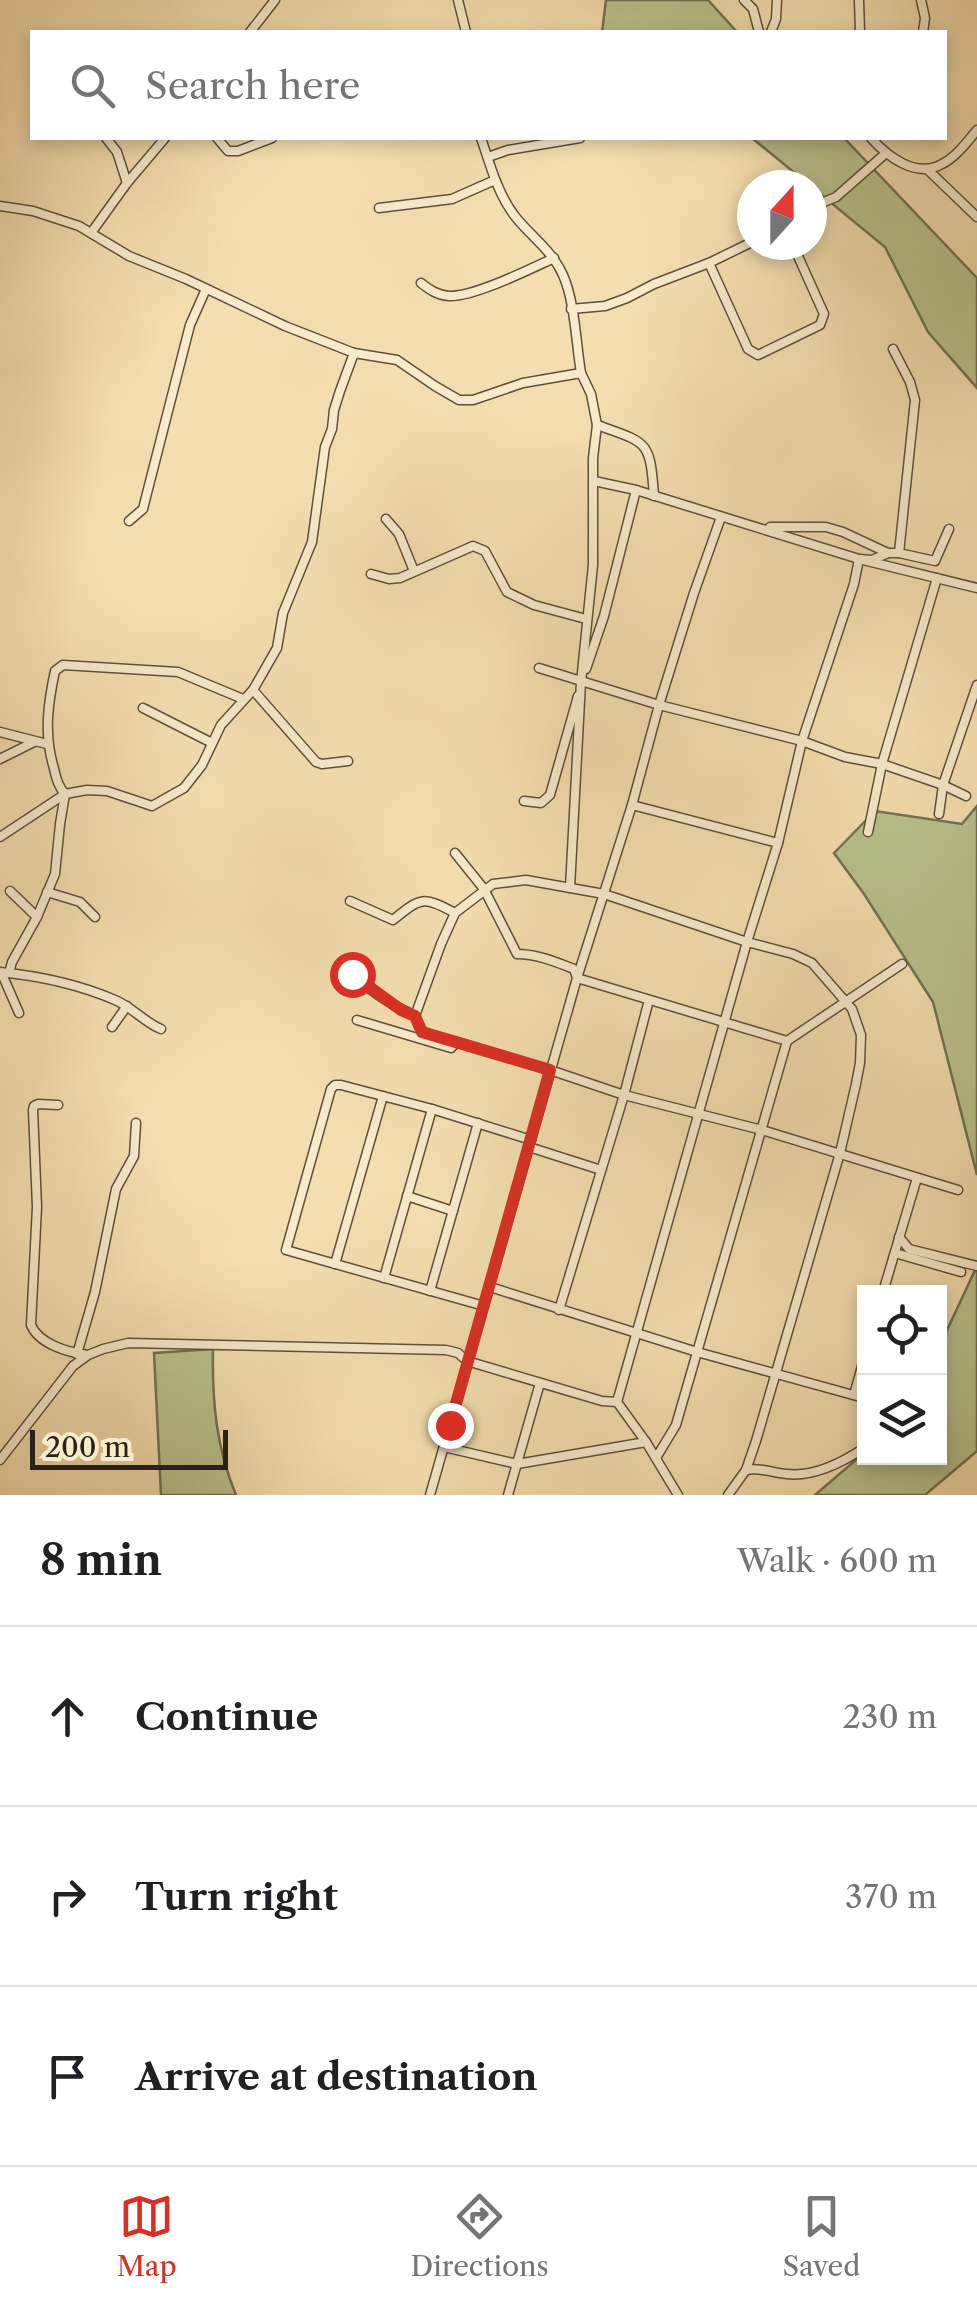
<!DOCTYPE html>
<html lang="en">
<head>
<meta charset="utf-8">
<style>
	:root { --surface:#fff; --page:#f2f2f2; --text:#202124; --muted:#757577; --line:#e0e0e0; --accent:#d93025 }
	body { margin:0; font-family:"Libre Caslon Text",serif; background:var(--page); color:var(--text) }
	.controls { position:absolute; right:30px; bottom:30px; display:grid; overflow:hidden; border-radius:0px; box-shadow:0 5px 15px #0003 }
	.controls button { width:90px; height:90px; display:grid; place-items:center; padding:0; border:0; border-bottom:2px solid var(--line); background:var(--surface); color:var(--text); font:50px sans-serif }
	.compass { position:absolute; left:737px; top:170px; width:90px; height:90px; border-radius:50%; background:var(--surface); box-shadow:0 5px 15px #0003; rotate:21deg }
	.scale { position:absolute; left:30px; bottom:25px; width:198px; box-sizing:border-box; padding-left:10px; border:5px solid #2b2217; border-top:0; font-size:28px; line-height:35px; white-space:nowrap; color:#2b2217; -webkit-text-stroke:8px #f8eacb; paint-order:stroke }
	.stop { position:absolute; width:30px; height:30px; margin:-22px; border:8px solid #d93025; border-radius:50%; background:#fff }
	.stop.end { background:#d93025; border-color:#fff; box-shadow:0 2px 10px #0008 }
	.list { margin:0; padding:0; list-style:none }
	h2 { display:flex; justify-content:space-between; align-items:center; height:130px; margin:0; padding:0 40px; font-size:42px }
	h2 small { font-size:32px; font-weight:400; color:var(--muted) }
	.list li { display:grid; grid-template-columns:65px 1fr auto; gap:30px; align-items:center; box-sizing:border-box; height:180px; padding:0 40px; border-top:2px solid var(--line) }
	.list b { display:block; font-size:38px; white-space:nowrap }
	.list em { font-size:32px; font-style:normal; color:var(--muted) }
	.icon { flex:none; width:55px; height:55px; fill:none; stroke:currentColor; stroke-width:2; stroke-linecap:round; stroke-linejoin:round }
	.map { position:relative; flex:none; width:977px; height:1495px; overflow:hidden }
	.search { position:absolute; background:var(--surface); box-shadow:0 5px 15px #0003; left:30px; right:30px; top:30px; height:110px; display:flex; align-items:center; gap:25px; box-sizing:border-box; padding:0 35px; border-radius:0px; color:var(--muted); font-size:38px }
	.sheet { height:670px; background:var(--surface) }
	nav { display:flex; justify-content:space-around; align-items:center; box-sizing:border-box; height:140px; border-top:2px solid var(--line); background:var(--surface); font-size:28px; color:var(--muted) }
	nav a { display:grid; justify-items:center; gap:5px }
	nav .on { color:var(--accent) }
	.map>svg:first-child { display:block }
	.green { fill:#b9c28d; stroke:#727252; stroke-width:2.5 }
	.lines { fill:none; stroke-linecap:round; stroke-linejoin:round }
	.minor-casing { stroke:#5d513d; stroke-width:11 }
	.minor { stroke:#f8eacb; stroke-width:8 }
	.route { stroke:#d93025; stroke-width:12 }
</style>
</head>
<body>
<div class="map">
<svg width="977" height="1495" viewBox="0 0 977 1495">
	<rect width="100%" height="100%" fill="#f4deaf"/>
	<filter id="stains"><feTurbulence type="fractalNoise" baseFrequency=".002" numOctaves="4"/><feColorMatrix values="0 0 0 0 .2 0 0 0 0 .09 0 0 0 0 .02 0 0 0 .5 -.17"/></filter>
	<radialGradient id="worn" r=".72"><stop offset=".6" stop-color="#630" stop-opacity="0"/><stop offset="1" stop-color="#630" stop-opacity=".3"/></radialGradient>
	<g class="green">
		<path d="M606,0H708L737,32H602Z"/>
		<path d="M752,138H844L977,278V388L928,332L885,247Z"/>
		<path d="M977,806V1175L933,1002L864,894L834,853L875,811L962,824Z"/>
		<path d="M977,1266V1451L925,1495H815L864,1453V1458H940V1345Z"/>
		<path d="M213,1349C212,1401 216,1447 236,1495H161L154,1353Z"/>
	</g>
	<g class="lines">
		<g class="minor-casing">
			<g id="minor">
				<path d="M458,0L466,32"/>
				<path d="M744,0L753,9L759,32"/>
				<path d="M859,0L860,32"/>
				<path d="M921,0L925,18L923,32"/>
				<path d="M250,32L275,0"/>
				<path d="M771,32L776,19L777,0"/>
				<path d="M106,138L117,152L127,183"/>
				<path d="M217,138L228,151H238L272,138"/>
				<path d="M481,138C490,164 497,192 514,215C530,236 552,250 563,275C575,302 576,343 581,373"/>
				<path d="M871,138C887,156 916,179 942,164C956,157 967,142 977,130"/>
				<path d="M488,157L508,150L580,138"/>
				<path d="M927,169L977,217"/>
				<path d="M0,206L33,211L79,226L129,256L186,279L285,326L354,353L397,360L435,386L459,400H473L523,383L581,373L591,394L597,425L593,458V565L581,682L570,888"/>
				<path d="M812,207L836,197L885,154"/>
				<path d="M379,208L452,199L495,180"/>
				<path d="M91,233L127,183L165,138"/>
				<path d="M709,263L748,349L758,355L820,325L824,314L793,245"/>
				<path d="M421,283C430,290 437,295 449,296C474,297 530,269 554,258"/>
				<path d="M571,309L605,306L627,298L654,284L709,263L752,242"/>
				<path d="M893,349L910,382L915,400L899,553"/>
				<path d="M597,425C648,443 650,440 654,496"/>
				<path d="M594,481L636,490L859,559L977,588"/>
				<path d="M386,519L399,534L414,571"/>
				<path d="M129,521L143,509L145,501L190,325L206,289"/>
				<path d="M770,527H826L843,532L888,553H899L935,561L949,529"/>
				<path d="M371,574L389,579L400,578L473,546L485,551L507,592L534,605L586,619"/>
				<path d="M539,668L659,705L802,741L845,757L882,764L943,785L966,796"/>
				<path d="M586,669L604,616L636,490"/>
				<path d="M253,690L316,762L322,764L348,761"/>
				<path d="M143,708L212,743"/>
				<path d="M0,732L47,744"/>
				<path d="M0,759L34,742"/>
				<path d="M524,801L541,803L550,795L578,696"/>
				<path d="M632,805L778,843"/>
				<path d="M939,814L943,785L977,685"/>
				<path d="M868,832L882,764L937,578"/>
				<path d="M0,837L65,794L87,790L107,791L152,806L184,788L202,765L221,725L253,690L277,648L283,613L312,542L325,447L332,429L334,410L340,391L354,353"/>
				<path d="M455,853L484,889L517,954C537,954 556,962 574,969L577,978L787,1041"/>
				<path d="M10,891L37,917"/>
				<path d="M47,892L80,902L95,917"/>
				<path d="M350,901L393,920C421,897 423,896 455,913"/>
				<path d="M344,962C360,985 390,1004 415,1016"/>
				<path d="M0,972C39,976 78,984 115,1000C132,1007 144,1022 161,1029"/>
				<path d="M0,973L2,974L19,1013"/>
				<path d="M9,973L12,962L37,917L55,874L60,824L65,794C57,785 56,776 53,765C44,733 48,703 55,671L63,665L178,672L243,699"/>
				<path d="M357,1020L451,1048L457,1042L550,1070L624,1095L762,1130L958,1190"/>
				<path d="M112,1027L127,1006"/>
				<path d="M457,1042L422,1033L415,1016L441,944L455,913L493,884L526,880L604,894L747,942L793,954L812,963L852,1009L861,1035L860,1063L856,1084L840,1153L756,1441L746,1470L728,1495"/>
				<path d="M58,1105L38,1104L34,1106L33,1110L37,1207L31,1325C39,1344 67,1352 87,1355"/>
				<path d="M529,1147L601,1170"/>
				<path d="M407,1196L453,1211"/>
				<path d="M899,1237L909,1249L977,1266"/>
				<path d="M895,1253L961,1272"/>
				<path d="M335,1264L383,1096"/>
				<path d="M384,1278L432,1109"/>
				<path d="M490,1287L697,1352L864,1398"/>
				<path d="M430,1291L478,1123"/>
				<path d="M883,1292L917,1178"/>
				<path d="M484,1306L286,1250L331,1089L335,1085H341L432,1109L531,1140"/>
				<path d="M559,1310L624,1095L649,1000"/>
				<path d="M77,1354L95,1292L116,1189L134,1156L136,1123"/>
				<path d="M854,1395L864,1359"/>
				<path d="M617,1402L747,942L778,843L802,741L854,584L859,559L872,560L888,553"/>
				<path d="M444,1447L517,1464L646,1442"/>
				<path d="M656,1458L676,1425L787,1041L902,964"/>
				<path d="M0,1460L73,1366L88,1355L103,1349L128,1343L446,1350L458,1353L467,1361L602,1401L617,1402L646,1442L678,1495"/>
				<path d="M746,1470C762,1467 771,1473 787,1474C813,1477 843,1462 864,1448"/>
				<path d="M430,1495L577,978L632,805L659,705L694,593L721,517"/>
				<path d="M508,1495L540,1383"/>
			</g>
		</g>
		<use href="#minor" class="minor"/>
	</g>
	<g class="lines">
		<path class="route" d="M352,974L401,1010L415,1016L422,1032L550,1070L450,1425"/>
	</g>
	<rect width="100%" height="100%" filter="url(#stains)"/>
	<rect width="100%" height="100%" fill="url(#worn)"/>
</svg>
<div class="controls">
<button><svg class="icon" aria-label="locate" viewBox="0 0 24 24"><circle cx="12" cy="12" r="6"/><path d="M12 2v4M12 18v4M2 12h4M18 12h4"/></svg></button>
<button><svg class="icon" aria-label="layers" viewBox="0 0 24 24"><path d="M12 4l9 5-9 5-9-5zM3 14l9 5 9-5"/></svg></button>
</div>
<svg class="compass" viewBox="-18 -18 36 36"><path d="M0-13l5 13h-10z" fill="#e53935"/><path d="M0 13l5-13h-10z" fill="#757577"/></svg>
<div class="scale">200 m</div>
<div class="stop" style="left:352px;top:974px"></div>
<div class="stop end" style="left:450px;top:1425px"></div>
<div class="search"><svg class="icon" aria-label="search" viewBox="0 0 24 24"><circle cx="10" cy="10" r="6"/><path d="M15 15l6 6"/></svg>Search here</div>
</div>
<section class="sheet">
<h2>8 min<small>Walk · 600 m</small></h2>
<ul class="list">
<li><svg class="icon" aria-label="ahead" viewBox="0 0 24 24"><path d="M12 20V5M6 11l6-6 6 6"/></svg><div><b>Continue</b></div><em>230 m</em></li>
<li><svg class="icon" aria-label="right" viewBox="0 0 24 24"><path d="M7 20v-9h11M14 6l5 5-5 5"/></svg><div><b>Turn right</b></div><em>370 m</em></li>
<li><svg class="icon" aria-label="arrive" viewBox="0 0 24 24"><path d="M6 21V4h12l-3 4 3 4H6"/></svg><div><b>Arrive at destination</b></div></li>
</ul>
</section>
<nav>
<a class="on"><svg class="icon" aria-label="map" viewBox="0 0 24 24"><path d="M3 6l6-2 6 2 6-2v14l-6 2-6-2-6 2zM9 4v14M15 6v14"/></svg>Map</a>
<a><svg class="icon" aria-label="directions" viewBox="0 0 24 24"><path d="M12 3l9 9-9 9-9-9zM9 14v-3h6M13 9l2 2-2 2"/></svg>Directions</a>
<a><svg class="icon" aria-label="saved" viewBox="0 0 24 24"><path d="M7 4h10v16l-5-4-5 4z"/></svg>Saved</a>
</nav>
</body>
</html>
